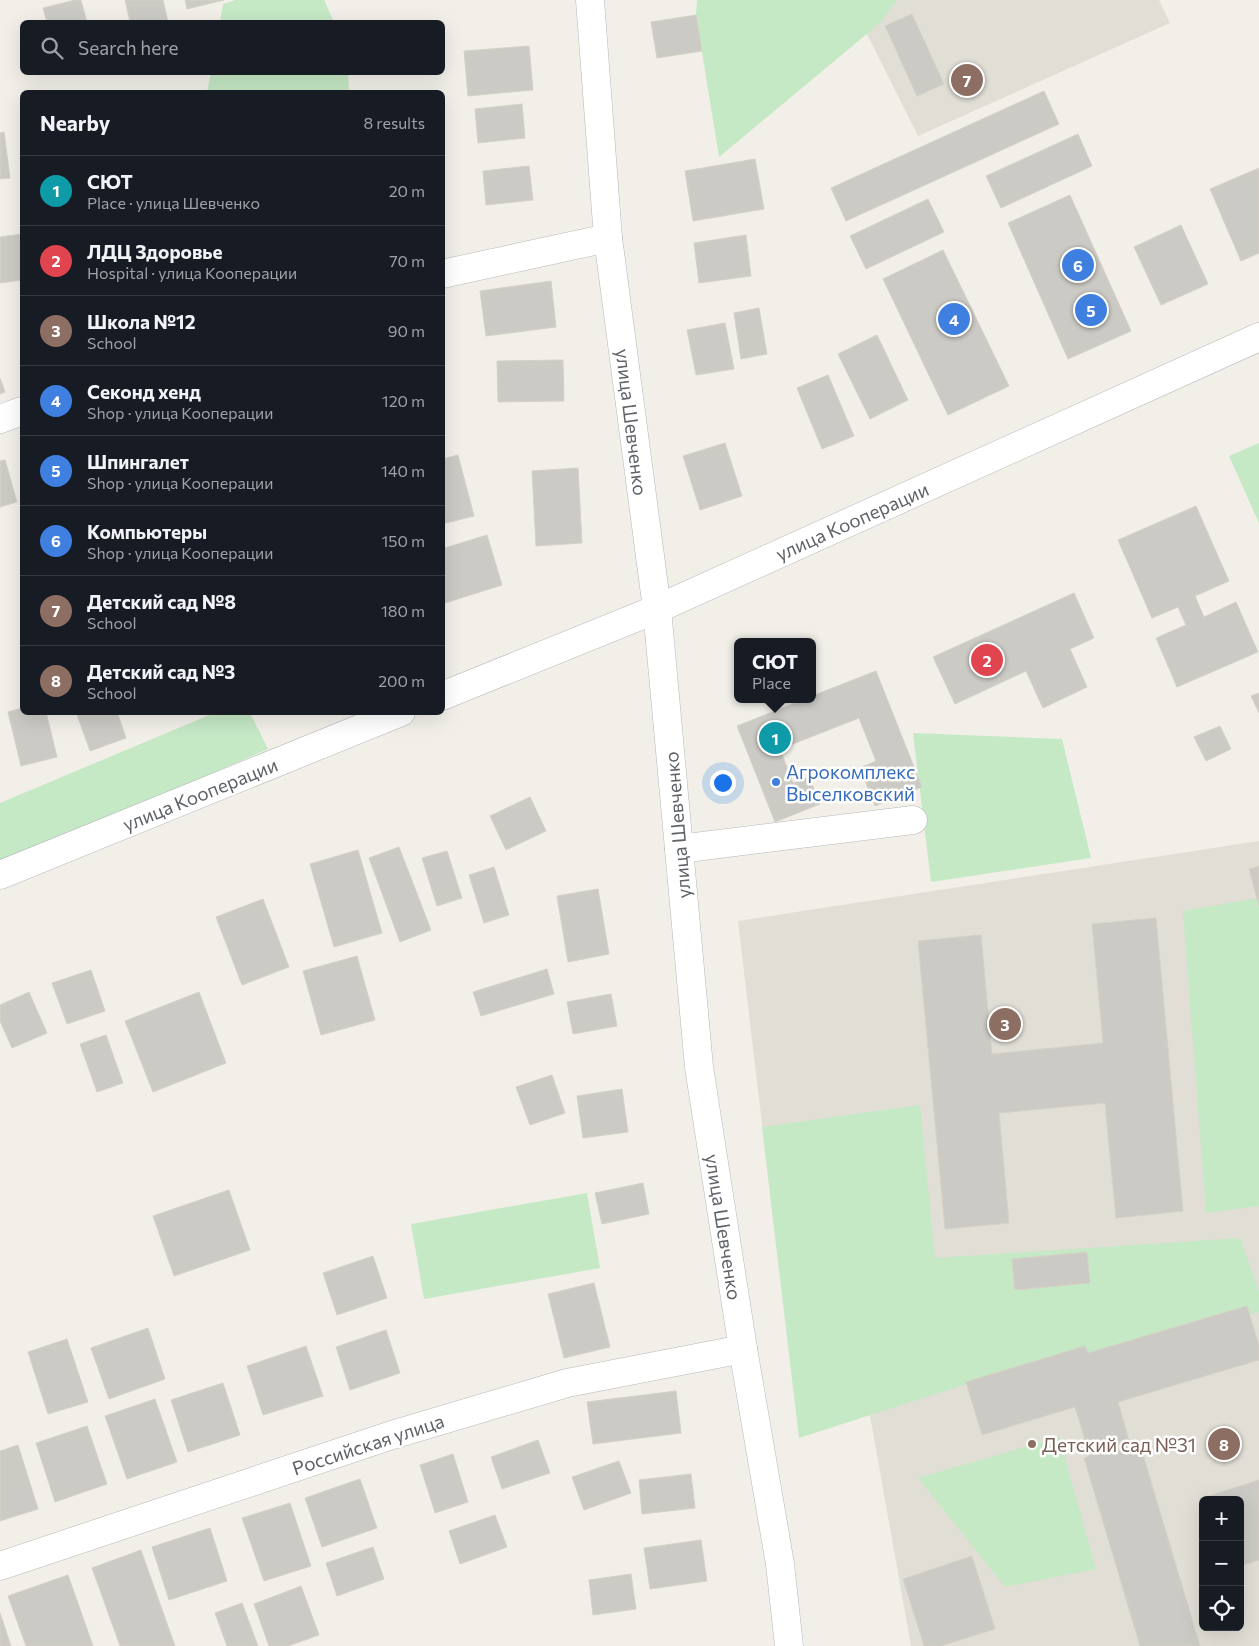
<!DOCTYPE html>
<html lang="en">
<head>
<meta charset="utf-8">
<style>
	:root { --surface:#171b24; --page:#20242c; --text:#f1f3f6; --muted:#9ea1a6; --line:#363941; --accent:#db2777 }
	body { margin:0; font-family:Commissioner,sans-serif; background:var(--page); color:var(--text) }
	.controls { position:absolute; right:15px; bottom:15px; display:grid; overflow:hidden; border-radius:8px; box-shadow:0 5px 20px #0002 }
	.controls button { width:45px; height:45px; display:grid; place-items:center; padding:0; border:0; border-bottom:1px solid var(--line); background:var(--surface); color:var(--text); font:25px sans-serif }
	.you { position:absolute; left:722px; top:782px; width:18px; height:18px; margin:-12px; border:4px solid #fff; border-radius:50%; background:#1a73e8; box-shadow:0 0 0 8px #1a73e833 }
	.badge { display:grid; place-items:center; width:32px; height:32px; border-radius:50%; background:var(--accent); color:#fff; font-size:16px; font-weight:700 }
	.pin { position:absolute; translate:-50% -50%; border:2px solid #fff; box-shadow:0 1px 5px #0006 }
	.popup { position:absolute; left:734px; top:638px; width:82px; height:65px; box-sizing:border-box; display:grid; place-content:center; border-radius:8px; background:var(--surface); filter:drop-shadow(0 1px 4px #0005); font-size:16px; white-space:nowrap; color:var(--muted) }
	.popup b { font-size:19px; color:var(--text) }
	.popup::after { content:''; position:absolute; left:50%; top:100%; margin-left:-10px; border:10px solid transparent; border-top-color:var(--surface) }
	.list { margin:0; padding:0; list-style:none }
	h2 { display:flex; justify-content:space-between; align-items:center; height:65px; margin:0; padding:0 20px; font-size:21px }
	h2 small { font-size:16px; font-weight:400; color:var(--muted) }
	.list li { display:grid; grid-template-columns:32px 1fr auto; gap:15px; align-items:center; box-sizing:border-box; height:70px; padding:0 20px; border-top:1px solid var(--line) }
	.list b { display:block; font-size:19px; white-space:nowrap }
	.list p { margin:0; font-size:16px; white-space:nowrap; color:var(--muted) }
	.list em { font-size:16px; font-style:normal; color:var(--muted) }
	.icon { flex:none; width:28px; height:28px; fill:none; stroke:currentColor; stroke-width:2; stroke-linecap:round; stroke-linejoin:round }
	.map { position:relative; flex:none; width:1259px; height:1646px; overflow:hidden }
	.search { position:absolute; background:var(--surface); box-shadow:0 5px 20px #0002; left:20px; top:20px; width:425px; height:55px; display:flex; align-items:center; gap:12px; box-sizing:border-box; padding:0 18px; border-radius:8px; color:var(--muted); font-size:19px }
	.panel { position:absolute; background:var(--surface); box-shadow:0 5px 20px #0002; left:20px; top:90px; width:425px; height:625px; border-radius:8px }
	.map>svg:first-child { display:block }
	.education { fill:#e1ded6; fill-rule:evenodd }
	.green { fill:#c5e8c5 }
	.building { fill:#cccac5; stroke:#d6d1c6 }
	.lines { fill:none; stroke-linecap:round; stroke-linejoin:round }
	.minor-casing { stroke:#b5b8bc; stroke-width:29 }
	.minor { stroke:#fff; stroke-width:28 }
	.shop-dot { fill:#3f7fe0; stroke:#fff; stroke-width:2 }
	.education-dot { fill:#8d6e63; stroke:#fff; stroke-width:2 }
	.labels { text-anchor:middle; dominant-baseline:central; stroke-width:5; stroke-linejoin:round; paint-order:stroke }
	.street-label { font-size:19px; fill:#5f6368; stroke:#fff }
	.shop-label { font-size:19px; fill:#366cbe; stroke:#fff; text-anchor:start }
	.education-label { font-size:19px; fill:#785e54; stroke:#fff; text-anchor:start }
</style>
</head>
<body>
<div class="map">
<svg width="1259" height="1646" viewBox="0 0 1259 1646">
	<rect width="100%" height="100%" fill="#f1efe8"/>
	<g class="education">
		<path d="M850,0H1159L1170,23L918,136Z"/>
		<path d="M1259,841V1646H911L843,1264L779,1268L738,921ZM1203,1500H1240V1627H1203Z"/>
	</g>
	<g class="green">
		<path d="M236,0H324L334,22H220L223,4Z"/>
		<path d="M697,0H897L880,23L719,157L696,15Z"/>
		<path d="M211,73H348L349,92H207Z"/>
		<path d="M1259,443V523L1229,456Z"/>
		<path d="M214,713H250L268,749L0,866V803Z"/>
		<path d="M913,733L1062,739L1091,858L931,882Z"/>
		<path d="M1259,898V1206L1206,1213L1183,911Z"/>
		<path d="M920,1105L935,1258L1240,1238L1259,1291V1312L1088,1353L1085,1346L799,1438L762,1127Z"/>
		<path d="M587,1193L600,1268L424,1299L411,1224Z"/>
		<path d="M1059,1437L1096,1569L1005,1587L918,1478Z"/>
	</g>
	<g class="building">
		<path d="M75,0H81L87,22H47L43,8Z"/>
		<path d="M125,0H163L168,22H130Z"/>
		<path d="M185,0H224L187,9Z"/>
		<path d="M912,14L944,84L917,96L885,26Z"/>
		<path d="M696,15L702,51L657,58L651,22Z"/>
		<path d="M529,46L533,90L468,96L464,51Z"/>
		<path d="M1044,91L1059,124L846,221L831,188Z"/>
		<path d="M522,104L525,138L478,143L475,109Z"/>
		<path d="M4,132L10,178L0,179V133Z"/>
		<path d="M1078,134L1092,166L1001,208L986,176Z"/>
		<path d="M755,159L764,209L693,221L685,171Z"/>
		<path d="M529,166L533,200L486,205L483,171Z"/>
		<path d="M1259,168V253L1241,261L1210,189Z"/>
		<path d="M1070,195L1131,331L1068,359L1008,223Z"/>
		<path d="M928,199L944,232L866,269L850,236Z"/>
		<path d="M1181,225L1208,284L1161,305L1134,247Z"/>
		<path d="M22,234V280L0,283V237Z"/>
		<path d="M746,235L751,276L699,283L694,243Z"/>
		<path d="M943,250L1009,386L948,415L883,279Z"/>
		<path d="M551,281L556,327L486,336L480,291Z"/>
		<path d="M759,308L767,354L741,359L734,313Z"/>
		<path d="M725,323L734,369L696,375L687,330Z"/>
		<path d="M877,335L908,400L870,419L838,354Z"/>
		<path d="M563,360L564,401L498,402L497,361Z"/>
		<path d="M828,375L854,436L822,449L797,388Z"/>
		<path d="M0,378L5,392L0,394Z"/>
		<path d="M725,443L742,496L700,510L683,456Z"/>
		<path d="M458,455L474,516L442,524V459Z"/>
		<path d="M5,460L17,502L0,507V461Z"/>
		<path d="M578,468L582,543L536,546L532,471Z"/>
		<path d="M1196,506L1229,581L1195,596L1204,617L1236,602L1258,652L1177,687L1156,638L1186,625L1178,607L1152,618L1118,540Z"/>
		<path d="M487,535L502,585L442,604V549Z"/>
		<path d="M1074,593L1094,638L1070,649L1087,687L1043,708L1026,671L955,704L933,657Z"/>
		<path d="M876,671L922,787L875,806L860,768L876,761L859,718L780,749L793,783L809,777L820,804L775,822L737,726L805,699H812V696Z"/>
		<path d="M1259,693V713L1251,696Z"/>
		<path d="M22,708V712H46L57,757L21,766L8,712Z"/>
		<path d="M76,712H117L126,738L90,751Z"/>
		<path d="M1220,726L1231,749L1206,761L1194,737Z"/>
		<path d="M530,797L546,831L506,850L490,816Z"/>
		<path d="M399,847L431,930L400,942L369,858Z"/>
		<path d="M358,850L382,933L334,947L310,864Z"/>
		<path d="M447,851L462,898L437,906L422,858Z"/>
		<path d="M1259,866V906L1249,869Z"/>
		<path d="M494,867L509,915L484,923L469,875Z"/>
		<path d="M598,889L609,954L568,962L557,896Z"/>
		<path d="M263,899L289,967L242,985L216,917Z"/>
		<path d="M1156,918L1183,1211L1116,1218L1105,1103L999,1113L1009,1223L945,1229L918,941L981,935L992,1054L1103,1043L1092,924Z"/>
		<path d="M357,956L375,1020L321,1035L303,971Z"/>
		<path d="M547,969L554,994L481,1016L473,992Z"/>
		<path d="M91,970L105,1011L67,1024L52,983Z"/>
		<path d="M29,992L47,1033L12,1048L0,1021V1005Z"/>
		<path d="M199,992L226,1063L153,1092L125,1021Z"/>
		<path d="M611,994L617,1026L573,1034L567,1002Z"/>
		<path d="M106,1035L123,1083L97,1092L80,1044Z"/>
		<path d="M552,1075L565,1113L530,1125L516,1087Z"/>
		<path d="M622,1089L628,1132L583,1138L577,1096Z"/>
		<path d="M643,1183L649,1214L602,1224L595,1193Z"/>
		<path d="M229,1190L250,1250L174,1276L153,1216Z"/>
		<path d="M1087,1252L1090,1283L1015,1290L1012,1259Z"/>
		<path d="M373,1256L387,1298L337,1315L323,1273Z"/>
		<path d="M594,1283L610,1347L564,1358L548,1294Z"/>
		<path d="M1247,1306L1259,1345V1360L1118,1402L1130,1444L1139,1441L1200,1646H1140L1084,1458L1090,1456L1075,1407L982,1435L966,1382L1085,1346L1088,1353Z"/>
		<path d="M148,1328L165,1379L109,1399L91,1348Z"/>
		<path d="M386,1330L400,1373L350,1390L336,1347Z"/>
		<path d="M67,1339L88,1402L48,1414L28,1352Z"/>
		<path d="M306,1346L323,1396L263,1415L247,1366Z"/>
		<path d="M223,1383L240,1435L188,1452L171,1400Z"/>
		<path d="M676,1391L681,1433L593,1444L587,1402Z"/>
		<path d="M155,1399L177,1462L127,1479L105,1416Z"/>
		<path d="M87,1426L107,1484L55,1502L36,1443Z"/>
		<path d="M538,1440L550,1473L502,1489L491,1457Z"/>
		<path d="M18,1445L38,1509L0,1521V1451Z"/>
		<path d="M453,1454L468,1502L435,1513L420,1465Z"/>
		<path d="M619,1461L631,1493L584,1510L572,1477Z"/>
		<path d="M691,1474L695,1508L642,1514L639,1480Z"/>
		<path d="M360,1479L377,1528L322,1547L305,1498Z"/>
		<path d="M1259,1480V1560L1240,1566V1500H1210L1209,1496Z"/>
		<path d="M290,1503L311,1566L264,1581L242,1518Z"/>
		<path d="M495,1515L507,1547L460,1564L449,1531Z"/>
		<path d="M210,1528L227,1581L169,1600L152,1547Z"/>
		<path d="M701,1540L707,1581L650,1589L644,1548Z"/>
		<path d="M373,1547L384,1579L337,1596L326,1563Z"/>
		<path d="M141,1550L175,1646H120L92,1568Z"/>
		<path d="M972,1556L995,1629L941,1646H924L903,1579Z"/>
		<path d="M631,1574L636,1609L593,1615L589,1580Z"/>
		<path d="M68,1575L93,1646H26L8,1596Z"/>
		<path d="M301,1586L319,1635L288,1646H269L254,1604Z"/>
		<path d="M242,1603L258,1646H227L215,1613Z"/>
		<path d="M0,1613L11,1646H0Z"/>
	</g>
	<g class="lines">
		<g class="minor-casing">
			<g id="minor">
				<path d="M590,0L608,238L657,609L699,1067L743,1349L780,1564L789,1646"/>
				<path d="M442,274L608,238"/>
				<path d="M0,419L22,411"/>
				<path d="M442,696L657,609L1259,337"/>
				<path d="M679,849L913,820"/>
				<path d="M0,875L401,712"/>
				<path d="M0,1566L392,1435L567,1383L743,1349"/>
			</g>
		</g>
		<use href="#minor" class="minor"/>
	</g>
	<circle class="shop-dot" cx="776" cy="782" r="5"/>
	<circle class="education-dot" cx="1032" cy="1444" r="5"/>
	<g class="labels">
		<g class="street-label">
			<text transform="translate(632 422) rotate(83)">улица Шевченко</text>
			<text transform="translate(852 521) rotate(-24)">улица Кооперации</text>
			<text transform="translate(200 794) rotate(-22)">улица Кооперации</text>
			<text transform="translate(677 825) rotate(-95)">улица Шевченко</text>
			<text transform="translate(724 1227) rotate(81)">улица Шевченко</text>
			<text transform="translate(368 1444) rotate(-18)">Российская улица</text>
		</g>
		<g class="shop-label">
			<text x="786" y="771">Агрокомплекс<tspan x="786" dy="22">Выселковский</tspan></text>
		</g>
		<g class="education-label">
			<text x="1042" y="1444">Детский сад №31</text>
		</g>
	</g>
</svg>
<div class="controls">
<button>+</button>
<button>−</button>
<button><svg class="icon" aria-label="locate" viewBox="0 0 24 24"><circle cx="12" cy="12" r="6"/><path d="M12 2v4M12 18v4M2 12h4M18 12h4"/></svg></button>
</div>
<div class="you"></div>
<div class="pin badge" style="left:775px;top:738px;background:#0f9aa8">1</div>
<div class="popup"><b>СЮТ</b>Place</div>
<div class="pin badge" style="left:987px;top:660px;background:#e0444e">2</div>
<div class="pin badge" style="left:1005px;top:1024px;background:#8d6e63">3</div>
<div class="pin badge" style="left:954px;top:319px;background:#3f7fe0">4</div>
<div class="pin badge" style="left:1091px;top:310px;background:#3f7fe0">5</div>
<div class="pin badge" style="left:1078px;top:265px;background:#3f7fe0">6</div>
<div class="pin badge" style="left:967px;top:80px;background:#8d6e63">7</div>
<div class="pin badge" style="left:1224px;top:1444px;background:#8d6e63">8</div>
<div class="search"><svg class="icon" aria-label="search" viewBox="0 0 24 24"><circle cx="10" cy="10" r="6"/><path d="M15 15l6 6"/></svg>Search here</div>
<section class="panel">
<h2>Nearby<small>8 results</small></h2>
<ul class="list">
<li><span class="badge" style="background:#0f9aa8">1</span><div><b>СЮТ</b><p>Place · улица Шевченко</p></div><em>20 m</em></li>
<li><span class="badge" style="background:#e0444e">2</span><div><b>ЛДЦ Здоровье</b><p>Hospital · улица Кооперации</p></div><em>70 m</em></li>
<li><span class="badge" style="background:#8d6e63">3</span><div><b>Школа №12</b><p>School</p></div><em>90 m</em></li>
<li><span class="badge" style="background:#3f7fe0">4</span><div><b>Секонд хенд</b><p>Shop · улица Кооперации</p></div><em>120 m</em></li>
<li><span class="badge" style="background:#3f7fe0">5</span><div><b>Шпингалет</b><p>Shop · улица Кооперации</p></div><em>140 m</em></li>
<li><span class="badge" style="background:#3f7fe0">6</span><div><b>Компьютеры</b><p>Shop · улица Кооперации</p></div><em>150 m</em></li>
<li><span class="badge" style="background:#8d6e63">7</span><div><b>Детский сад №8</b><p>School</p></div><em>180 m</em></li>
<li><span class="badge" style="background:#8d6e63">8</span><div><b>Детский сад №3</b><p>School</p></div><em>200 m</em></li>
</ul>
</section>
</div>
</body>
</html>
